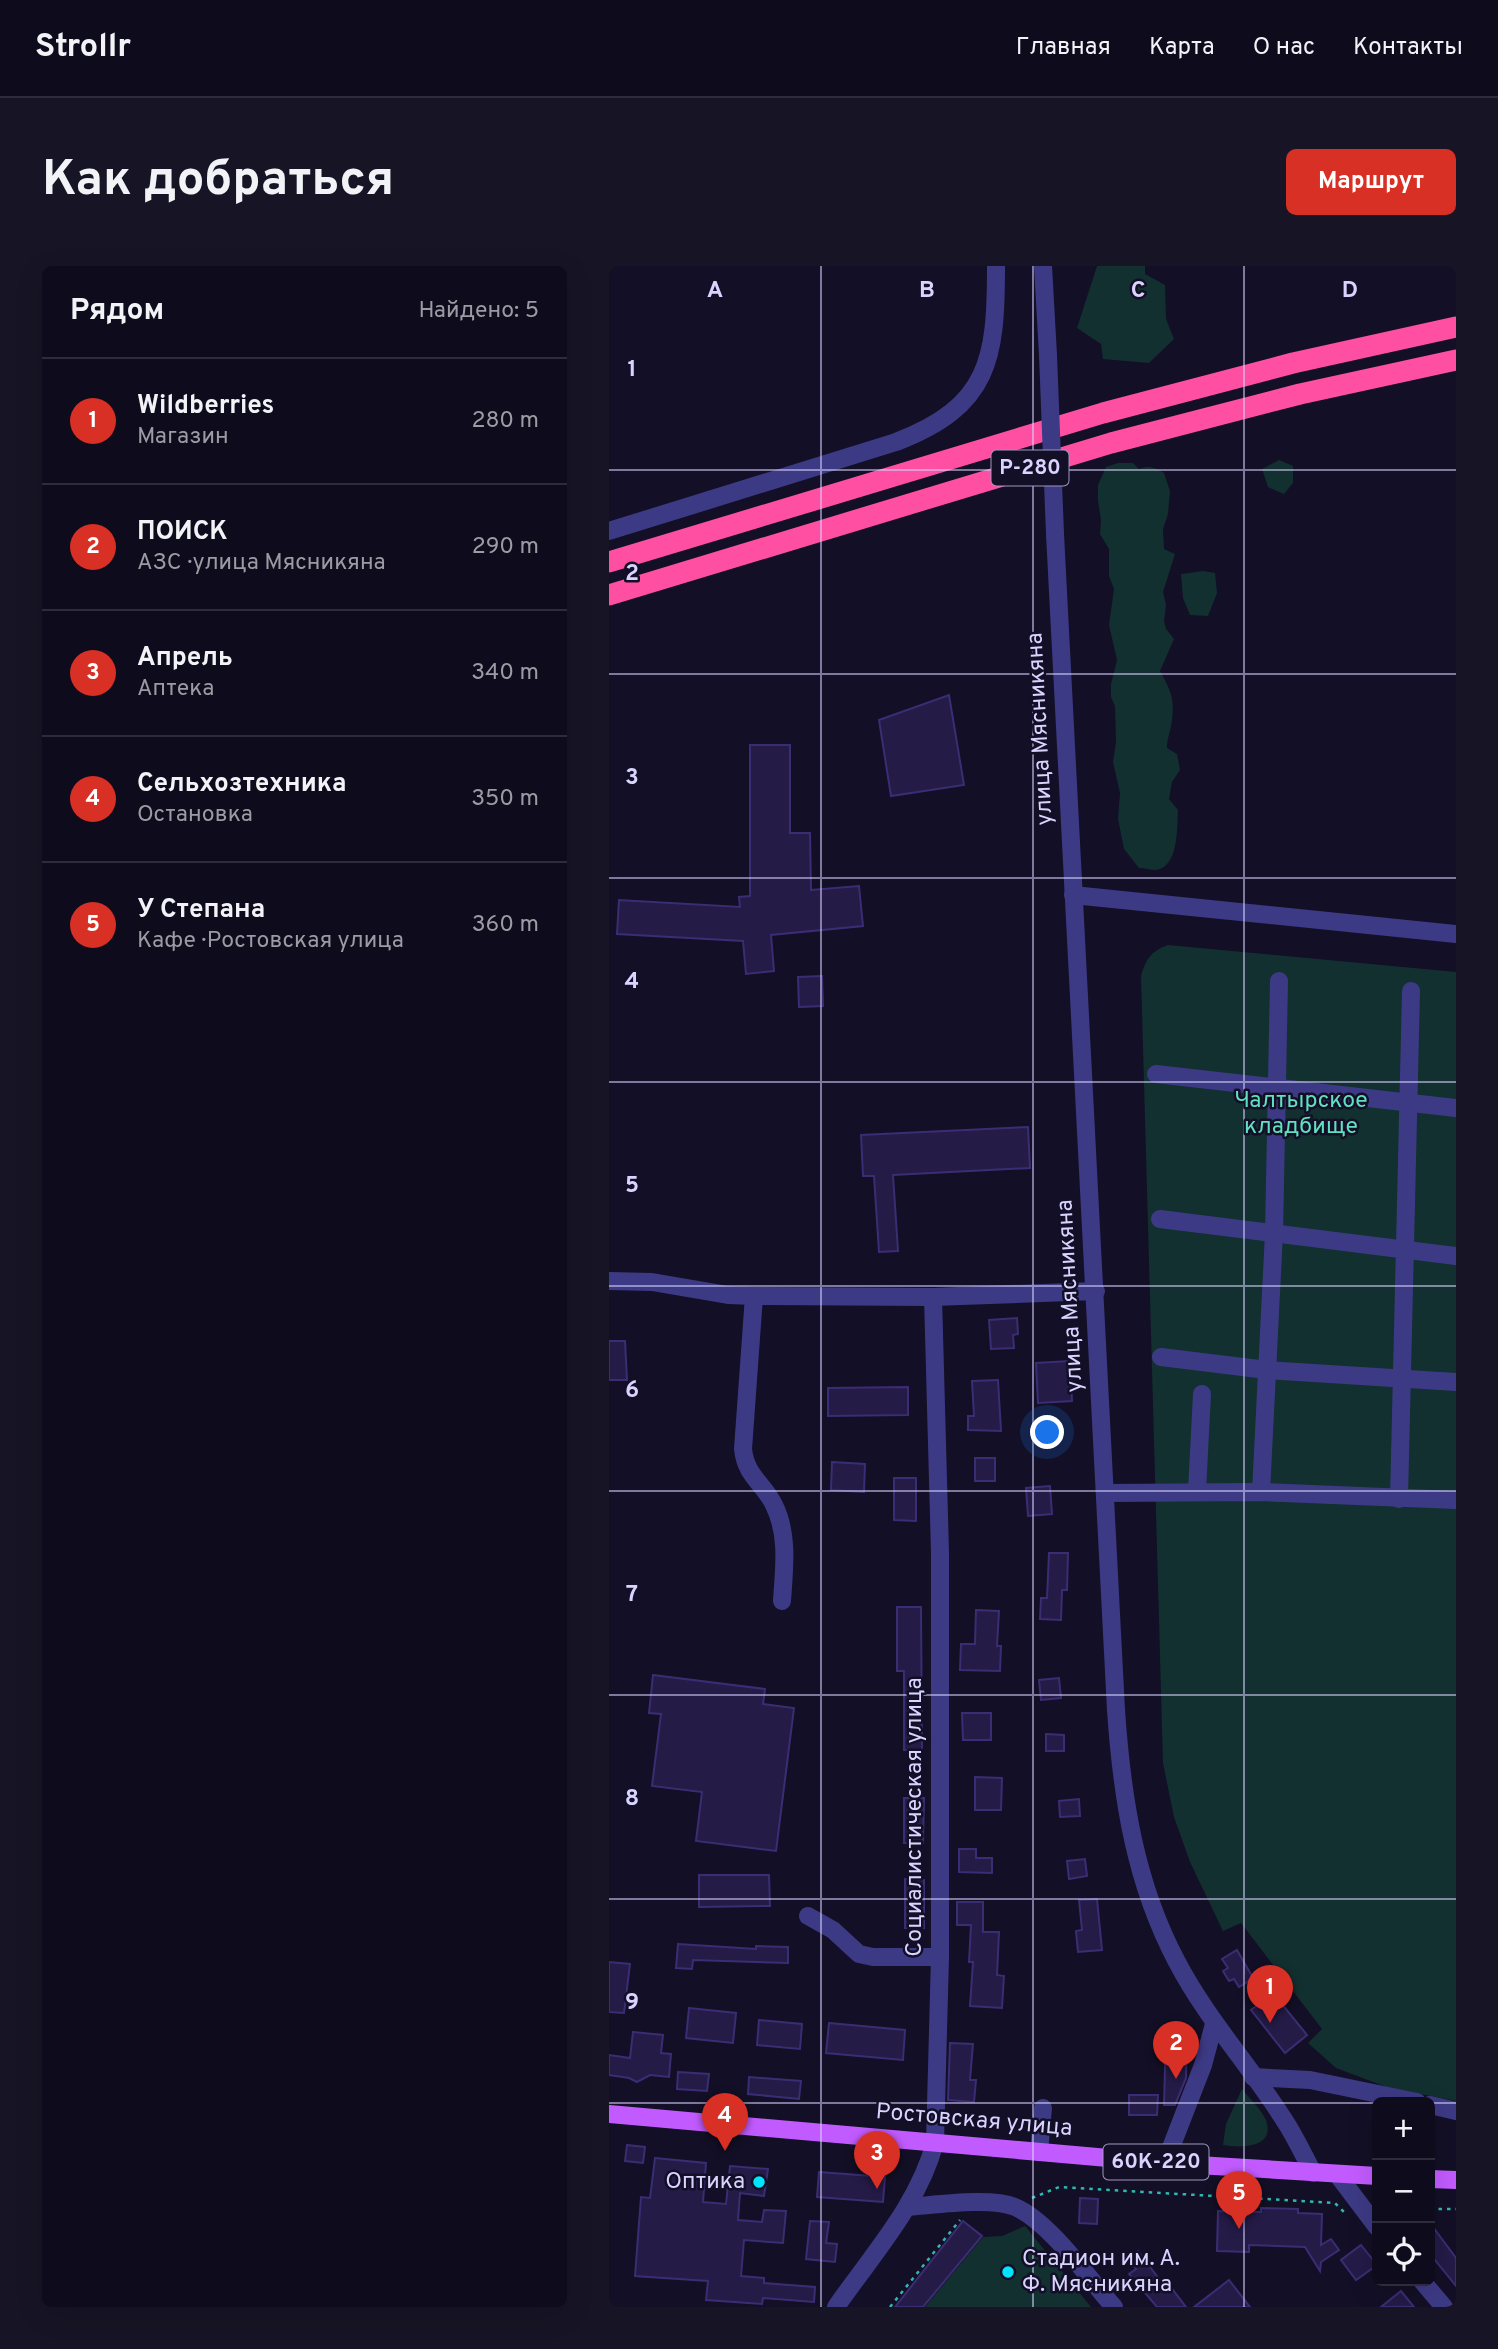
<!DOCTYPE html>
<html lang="ru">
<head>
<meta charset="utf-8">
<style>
	:root { --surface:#0e0b1c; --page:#171425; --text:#f1f3f6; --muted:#9b9ba3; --line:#2e2b3b; --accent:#d93025 }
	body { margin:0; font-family:Overpass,sans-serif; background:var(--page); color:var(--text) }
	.controls { position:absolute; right:21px; bottom:21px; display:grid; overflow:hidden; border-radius:10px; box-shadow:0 7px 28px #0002 }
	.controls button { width:63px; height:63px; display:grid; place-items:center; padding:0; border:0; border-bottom:2px solid var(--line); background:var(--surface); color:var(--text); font:35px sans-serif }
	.you { position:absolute; left:439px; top:1167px; width:24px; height:24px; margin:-18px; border:5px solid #fff; border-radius:50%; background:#1a73e8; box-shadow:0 0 0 10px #1a73e833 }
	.badge { display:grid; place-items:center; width:46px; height:46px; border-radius:50%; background:var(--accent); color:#fff; font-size:23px; font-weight:700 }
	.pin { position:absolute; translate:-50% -58px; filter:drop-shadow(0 2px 4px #0008) }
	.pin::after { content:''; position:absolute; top:37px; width:24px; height:21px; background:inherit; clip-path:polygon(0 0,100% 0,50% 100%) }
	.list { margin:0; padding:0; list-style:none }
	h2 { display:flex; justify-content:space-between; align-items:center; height:91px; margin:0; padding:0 28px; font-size:30px }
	h2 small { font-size:23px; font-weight:400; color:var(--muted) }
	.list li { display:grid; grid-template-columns:46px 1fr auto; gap:21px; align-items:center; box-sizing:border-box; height:126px; padding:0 28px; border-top:2px solid var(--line) }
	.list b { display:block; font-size:26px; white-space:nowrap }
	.list p { margin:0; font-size:23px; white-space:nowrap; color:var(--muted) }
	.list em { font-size:23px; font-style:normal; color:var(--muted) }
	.icon { flex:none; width:38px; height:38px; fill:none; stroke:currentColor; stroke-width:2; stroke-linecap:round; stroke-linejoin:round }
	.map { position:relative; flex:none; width:847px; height:2041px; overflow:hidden; border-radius:10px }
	header { display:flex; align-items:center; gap:42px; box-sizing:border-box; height:98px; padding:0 35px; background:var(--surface); border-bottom:2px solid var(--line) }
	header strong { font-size:33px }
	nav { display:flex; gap:38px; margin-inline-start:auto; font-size:24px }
	.intro { display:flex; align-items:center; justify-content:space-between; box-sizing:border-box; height:168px; padding:0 42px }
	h1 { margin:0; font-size:49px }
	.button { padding:18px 32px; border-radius:10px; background:var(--accent); color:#fff; font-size:24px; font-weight:700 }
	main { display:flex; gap:42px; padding:0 42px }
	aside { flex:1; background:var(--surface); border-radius:10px; box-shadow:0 7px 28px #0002 }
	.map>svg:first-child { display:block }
	.green { fill:#12302f }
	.building { fill:#241b47; stroke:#3b2d73; stroke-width:2 }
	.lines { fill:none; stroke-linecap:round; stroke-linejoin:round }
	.path { stroke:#2fb8b0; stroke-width:2.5; stroke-dasharray:3.5 5; stroke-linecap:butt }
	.minor { stroke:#3d3a85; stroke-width:18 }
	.major { stroke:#c25bff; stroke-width:18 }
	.highway { stroke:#ff4fa3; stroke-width:21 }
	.minor-bridge { stroke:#3d3a85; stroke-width:18 }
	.grid { fill:none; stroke:#d9d4ff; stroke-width:2; stroke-opacity:0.55 }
	.poi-dot { fill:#00e5ff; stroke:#130f26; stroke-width:2.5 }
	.labels { text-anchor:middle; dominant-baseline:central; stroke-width:5; stroke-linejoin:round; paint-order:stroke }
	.shield { fill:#130f26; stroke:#9e99be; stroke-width:2 }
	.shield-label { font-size:21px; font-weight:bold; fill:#d9d4ff }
	.street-label { font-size:23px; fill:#d9d4ff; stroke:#130f26 }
	.park-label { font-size:23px; fill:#5fe0c0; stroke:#130f26 }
	.poi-label { font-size:23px; fill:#d9d4ff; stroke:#130f26; text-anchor:end }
	.grid-label { font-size:23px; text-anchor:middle; font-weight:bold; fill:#d9d4ff; stroke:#130f26; stroke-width:5; stroke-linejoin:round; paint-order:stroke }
</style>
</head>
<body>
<header>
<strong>Strollr</strong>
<nav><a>Главная</a><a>Карта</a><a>О нас</a><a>Контакты</a></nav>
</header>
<div class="intro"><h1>Как добраться</h1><a class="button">Маршрут</a></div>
<main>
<aside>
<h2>Рядом<small>Найдено: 5</small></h2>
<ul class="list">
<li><span class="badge">1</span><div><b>Wildberries</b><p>Магазин</p></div><em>280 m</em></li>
<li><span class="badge">2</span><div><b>ПОИСК</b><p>АЗС · улица Мясникяна</p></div><em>290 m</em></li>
<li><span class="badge">3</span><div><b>Апрель</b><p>Аптека</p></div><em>340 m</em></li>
<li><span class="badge">4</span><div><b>Сельхозтехника</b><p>Остановка</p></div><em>350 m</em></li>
<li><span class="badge">5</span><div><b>У Степана</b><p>Кафе · Ростовская улица</p></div><em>360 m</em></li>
</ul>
</aside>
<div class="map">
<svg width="847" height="2041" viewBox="0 0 847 2041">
	<rect width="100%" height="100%" fill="#130f26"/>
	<g class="green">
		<path d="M488,0H536V8L556,19L557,53L565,73L540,97L494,93L492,78L468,62Z"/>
		<path d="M670,194L684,200V217L675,228L659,221L653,203Z"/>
		<path d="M509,197H524L530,203C539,199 546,201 555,207L561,225L559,248L554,263L555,283L566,288L554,326L557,339L555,355L557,363L565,373L551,405C561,423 566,432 563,454C562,464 558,472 558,482L568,488L571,504L563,516L560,533L569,544C568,561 570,601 547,604C542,604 535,602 530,602L515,583L509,553L511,527L504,496L507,476L506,440L502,431V418L508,394L500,359L505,323L500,310V283L491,268L492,254L489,235V219L497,201Z"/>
		<path d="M594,305L606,307L608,327L599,350L581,349L574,332L572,308Z"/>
		<path d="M559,679L847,706V1835L780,1822L727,1802L699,1777L713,1763L632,1657L614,1665L581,1596L565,1551L554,1497L532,710C537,693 542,685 559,679Z"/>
		<path d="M633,1823C640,1832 652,1843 657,1854C667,1883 631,1882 614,1879L617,1858Z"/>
		<path d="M416,1960L482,2041H316L374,1971L393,1970Z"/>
	</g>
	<g class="building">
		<path d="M340,429L355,519L282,530L270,454Z"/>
		<path d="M141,479H181V567H201L202,624L250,620L254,660L162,669L165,705L137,708L134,675L8,668L10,634L131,641L130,631L141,630Z"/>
		<path d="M213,710L214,740L190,741L189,711Z"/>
		<path d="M419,861L421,902L284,909L289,985L270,986L265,910H254L252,869Z"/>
		<path d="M408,1052L409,1068L404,1069L405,1082L382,1083L380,1054Z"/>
		<path d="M0,1075H16L18,1114H0Z"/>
		<path d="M461,1095L463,1135L429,1137L427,1097Z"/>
		<path d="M389,1114L392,1165L359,1164V1150H365L363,1115Z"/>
		<path d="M299,1121V1149L219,1150V1122Z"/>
		<rect x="366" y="1192" width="20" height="23"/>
		<path d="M223,1196L256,1198L255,1226L222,1224Z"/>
		<path d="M285,1212H307V1255L285,1254Z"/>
		<path d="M441,1220L443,1248L419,1250L417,1222Z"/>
		<path d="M440,1287H459L458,1324H453L452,1354L431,1353L432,1332H438Z"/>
		<path d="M288,1341H312L313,1484H295V1405H288Z"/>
		<path d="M367,1344L390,1345L388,1380H392L391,1405L351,1404L352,1378H366Z"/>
		<path d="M44,1409L156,1423L154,1438L185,1442L167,1585L87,1575L93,1526L43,1520L52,1448L40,1447Z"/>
		<path d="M450,1412L452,1432L432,1434L430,1414Z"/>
		<path d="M353,1447H382V1474H354Z"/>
		<path d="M437,1468L455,1469V1485H437Z"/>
		<path d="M366,1511L393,1512L392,1544H366Z"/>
		<path d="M295,1532H315L314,1577H295Z"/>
		<path d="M470,1533L471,1550L451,1551L450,1535Z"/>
		<path d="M350,1583H367V1592H383V1607L350,1606Z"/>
		<path d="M476,1593L478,1610L460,1613L458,1595Z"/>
		<path d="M90,1609H160L161,1640L90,1641Z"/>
		<path d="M296,1613L315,1614V1662H296Z"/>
		<path d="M488,1633L493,1684L469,1686L467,1665L473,1664L470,1634Z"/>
		<path d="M348,1636H374V1666H390L388,1709L395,1710L393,1742L361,1740L364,1696H360L362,1659H348Z"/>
		<path d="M69,1678L147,1683V1680L179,1681V1697L84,1694L83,1703L67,1702Z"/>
		<path d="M628,1684L644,1712L630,1721L625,1713L620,1715L614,1705L619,1702L613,1693Z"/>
		<path d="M0,1696L21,1698L15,1747L0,1746Z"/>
		<path d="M664,1727L698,1769L676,1787L642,1744Z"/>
		<path d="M80,1742L127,1747L124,1777L77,1772Z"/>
		<path d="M150,1754L193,1758L191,1783L148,1779Z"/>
		<path d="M220,1757L296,1764L294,1794L217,1787Z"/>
		<path d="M557,1764L578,1765L577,1812L566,1839H555Z"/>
		<path d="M24,1766L54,1769L52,1787L62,1788L60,1811L41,1809L28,1816L20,1812L0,1809V1789L21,1792Z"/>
		<path d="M341,1777L364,1778L361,1814H367L365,1836L339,1834Z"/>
		<path d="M69,1806L100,1808L98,1825L68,1823Z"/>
		<path d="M140,1811L192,1815L190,1833L139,1828Z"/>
		<path d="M520,1829H549L548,1849H520Z"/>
		<path d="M18,1879L36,1881L34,1897L16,1895Z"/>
		<path d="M46,1892L97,1897L94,1936L117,1938L121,1900L159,1903L155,1930L131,1927L129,1954L153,1956L155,1944L177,1945L174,1977L135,1974L132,2010L155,2012V2017L206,2021L205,2036L154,2032L153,2038L97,2034L99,2015L26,2010L32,1931L41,1932Z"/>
		<path d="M210,1906L276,1911L274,1936L208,1931Z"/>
		<path d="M471,1932L489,1933L488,1958L470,1957Z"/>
		<path d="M652,1942L689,1943V1947L713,1948L712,1979L722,1973L730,1984L712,1996L711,2005L696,1981L640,1979V1986L608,1985L609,1945L652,1946Z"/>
		<path d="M201,1955L220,1956L217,1977L228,1978L226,1996L197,1993Z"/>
		<path d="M354,1955L373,1970L314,2041H286Z"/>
		<path d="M821,1957L847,1992V2020L821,1988Z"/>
		<path d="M752,1979L768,1999L747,2014L732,1994Z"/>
		<path d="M529,1985L557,2022L561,2020L577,2041H548L520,2008L527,2003L519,1993Z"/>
		<path d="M620,2014L641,2041H585Z"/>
		<path d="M792,2025L805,2041H772Z"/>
	</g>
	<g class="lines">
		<g class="path">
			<path d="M423,1932L450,1921L726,1937L735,1946"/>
			<path d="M821,1943H847"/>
			<path d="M281,2041L351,1954"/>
		</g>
		<g class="minor">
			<path d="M434,0L439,89"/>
			<path d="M0,265L287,176C381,140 387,93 387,0"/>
			<path d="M446,268L507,1444C513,1532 526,1617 568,1696C599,1755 644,1803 679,1860C688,1875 696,1891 704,1907"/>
			<path d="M464,629L847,668"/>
			<path d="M547,808L847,842"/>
			<path d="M551,953L847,990"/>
			<path d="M0,1015L43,1016L119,1029L145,1030L324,1031L487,1025"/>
			<path d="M145,1030L134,1183C137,1211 154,1216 165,1239C180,1269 175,1303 173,1335"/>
			<path d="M552,1091L658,1104L847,1116"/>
			<path d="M588,1225L593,1128"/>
			<path d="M652,1226L665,967L670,715"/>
			<path d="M496,1227L652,1226L847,1234"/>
			<path d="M790,1233L802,725"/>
			<path d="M199,1650L224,1664L250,1688L264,1691H331"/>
			<path d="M644,1811L701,1814L808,1836"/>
			<path d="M821,1839L847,1845"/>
			<path d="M430,1886L434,1842"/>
			<path d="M556,1897L594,1799L605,1758"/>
			<path d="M728,1908L768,1961"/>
			<path d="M298,1941C327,1939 381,1931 406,1941C440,1955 480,2013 505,2041"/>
			<path d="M813,2015L835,2041"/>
			<path d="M227,2041C263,1989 310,1938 326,1876L331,1691V1287L324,1031"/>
		</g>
		<g class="major">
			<path d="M0,1848L556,1897L768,1910"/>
			<path d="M821,1913L847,1914"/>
		</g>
		<g class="highway">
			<path d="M0,296L494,147L684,97L847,61"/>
			<path d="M0,329L502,177L691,128L847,94"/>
		</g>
		<path class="minor-bridge" d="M439,89L446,268"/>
	</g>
	<path class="grid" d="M212,0V2041M424,0V2041M635,0V2041M0,204H847M0,408H847M0,612H847M0,816H847M0,1020H847M0,1225H847M0,1429H847M0,1633H847M0,1837H768M821,1837H847"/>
	<g class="poi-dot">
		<circle cx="150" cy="1916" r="7"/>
		<circle cx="399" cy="2006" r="7"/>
	</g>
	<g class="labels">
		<g class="shield">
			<rect x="382.5" y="184.5" width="77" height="35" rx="5"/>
			<rect x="494.5" y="1878.5" width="105" height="35" rx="5"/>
		</g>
		<g class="shield-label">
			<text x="421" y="202">Р-280</text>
			<text x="547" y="1896">60К-220</text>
		</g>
		<g class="street-label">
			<text transform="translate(432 463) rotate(-93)">улица Мясникяна</text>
			<text transform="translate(462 1030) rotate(-93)">улица Мясникяна</text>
			<text transform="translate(306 1551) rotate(-90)">Социалистическая улица</text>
			<text transform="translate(365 1855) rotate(5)">Ростовская улица</text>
		</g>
		<g class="park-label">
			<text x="692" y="835">Чалтырское<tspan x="692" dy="26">кладбище</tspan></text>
		</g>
		<g class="poi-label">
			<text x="136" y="1916">Оптика</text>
			<text x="413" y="1993" text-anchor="start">Стадион им. А.<tspan x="413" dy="26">Ф. Мясникяна</tspan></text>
		</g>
	</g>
	<g class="grid-label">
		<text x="106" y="31">A</text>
		<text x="318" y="31">B</text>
		<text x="529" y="31">C</text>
		<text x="741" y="31">D</text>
		<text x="23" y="110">1</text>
		<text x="23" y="314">2</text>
		<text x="23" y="518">3</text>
		<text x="23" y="722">4</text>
		<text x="23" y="926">5</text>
		<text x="23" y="1131">6</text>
		<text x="23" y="1335">7</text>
		<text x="23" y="1539">8</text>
		<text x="23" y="1743">9</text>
	</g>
</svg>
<div class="controls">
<button>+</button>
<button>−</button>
<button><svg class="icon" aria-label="locate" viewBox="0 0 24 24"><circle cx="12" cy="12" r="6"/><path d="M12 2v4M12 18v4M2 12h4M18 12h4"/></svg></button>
</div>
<div class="you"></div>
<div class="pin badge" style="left:661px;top:1757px">1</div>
<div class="pin badge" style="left:567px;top:1813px">2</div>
<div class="pin badge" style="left:268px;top:1923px">3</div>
<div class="pin badge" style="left:116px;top:1885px">4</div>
<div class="pin badge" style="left:630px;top:1963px">5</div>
</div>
</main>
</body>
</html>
